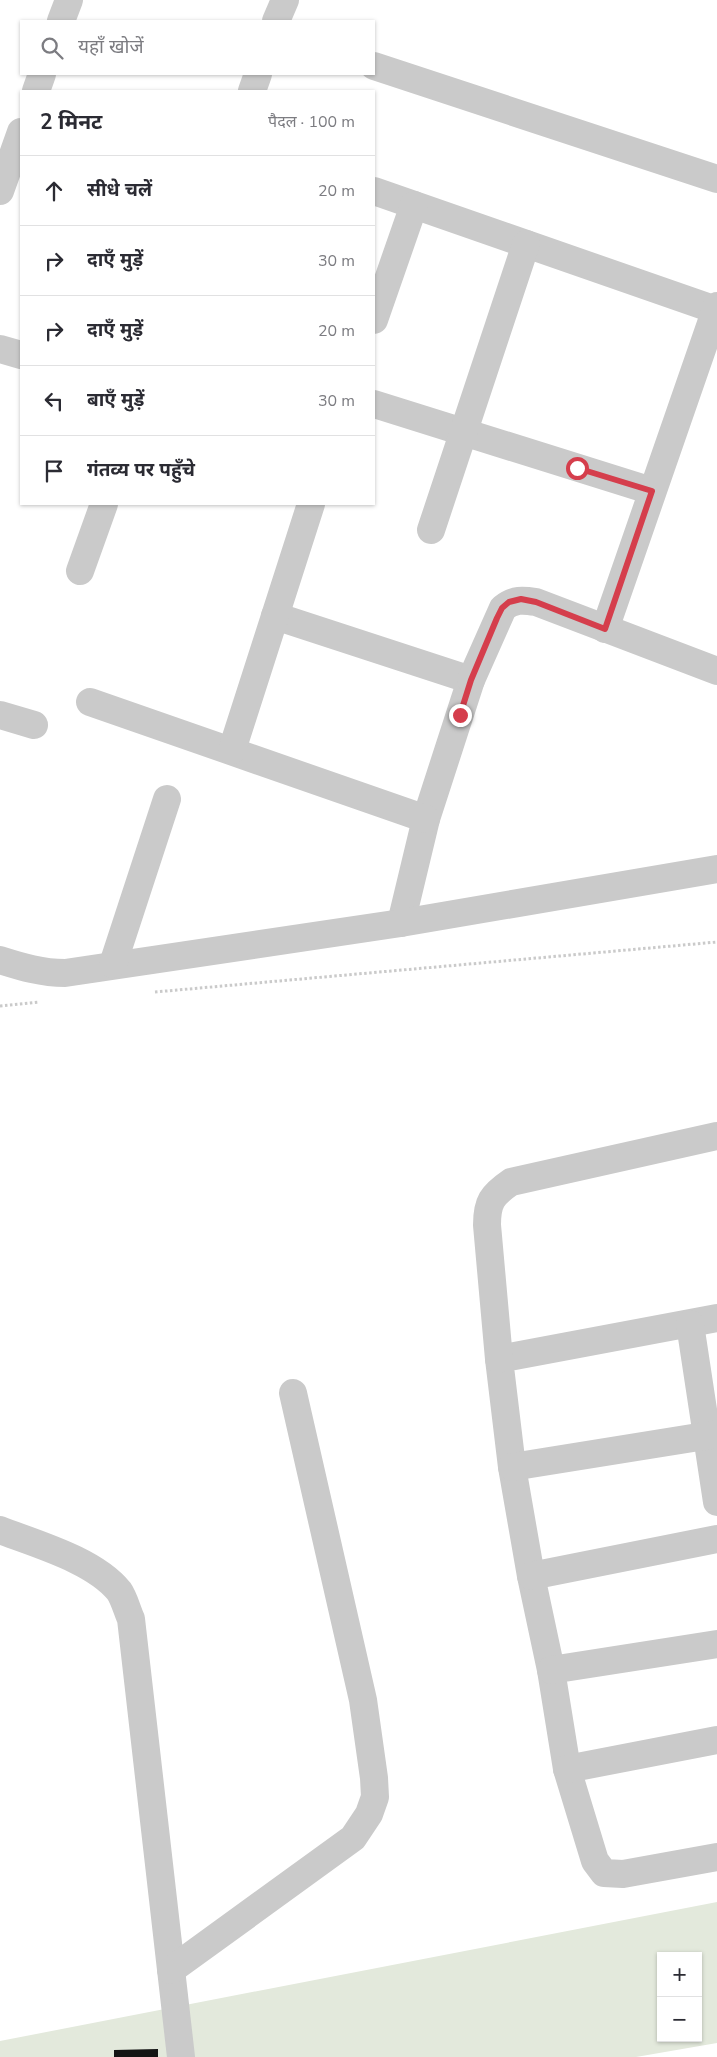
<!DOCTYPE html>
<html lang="hi">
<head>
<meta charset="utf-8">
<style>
	:root { --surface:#fff; --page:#f2f2f3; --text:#2b2b33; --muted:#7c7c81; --line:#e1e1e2 }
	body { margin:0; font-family:"Nunito Sans","Noto Sans Devanagari",sans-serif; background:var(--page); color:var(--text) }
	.controls { position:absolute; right:15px; bottom:15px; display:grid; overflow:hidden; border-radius:0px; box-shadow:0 1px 4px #0004 }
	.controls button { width:45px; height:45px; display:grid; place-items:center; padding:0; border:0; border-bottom:1px solid var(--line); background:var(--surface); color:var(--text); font:25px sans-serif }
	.stop { position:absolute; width:15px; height:15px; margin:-11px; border:4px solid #d53e4c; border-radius:50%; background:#fff }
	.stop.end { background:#d53e4c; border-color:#fff; box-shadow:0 1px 5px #0008 }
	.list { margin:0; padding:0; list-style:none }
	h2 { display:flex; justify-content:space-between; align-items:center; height:65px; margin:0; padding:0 20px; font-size:21px }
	h2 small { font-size:16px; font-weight:400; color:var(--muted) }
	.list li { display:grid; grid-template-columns:32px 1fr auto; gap:15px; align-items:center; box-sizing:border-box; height:70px; padding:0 20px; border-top:1px solid var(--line) }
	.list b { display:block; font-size:19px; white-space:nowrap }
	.list em { font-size:16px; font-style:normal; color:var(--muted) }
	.icon { flex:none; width:28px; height:28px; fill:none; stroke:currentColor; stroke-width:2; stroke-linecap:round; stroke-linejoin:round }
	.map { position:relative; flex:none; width:717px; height:2057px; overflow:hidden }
	.search { position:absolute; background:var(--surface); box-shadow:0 1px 4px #0004; left:20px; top:20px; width:355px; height:55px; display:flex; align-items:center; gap:12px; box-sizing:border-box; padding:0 18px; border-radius:0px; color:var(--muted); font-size:19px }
	.panel { position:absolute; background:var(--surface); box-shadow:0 1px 4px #0004; left:20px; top:90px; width:355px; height:415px; border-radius:0px }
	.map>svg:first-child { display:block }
	.green { fill:#e3e9dc; fill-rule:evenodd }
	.building { fill:#141414 }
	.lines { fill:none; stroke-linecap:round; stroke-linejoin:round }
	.path { stroke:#cacaca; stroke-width:3; stroke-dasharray:2.5 2.5; stroke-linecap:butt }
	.minor { stroke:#cacaca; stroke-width:28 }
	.route { stroke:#d53e4c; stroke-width:6 }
</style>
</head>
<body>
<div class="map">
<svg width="717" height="2057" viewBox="0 0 717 2057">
	<rect width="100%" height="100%" fill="#fff"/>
	<path class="green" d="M717,1902V2043L636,2057H0V2041ZM661,1956H698V2038H661Z"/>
	<path class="building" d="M158,2049V2057H114V2050Z"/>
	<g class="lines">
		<g class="path">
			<path d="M155,992L717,942"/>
			<path d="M0,1006L39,1002"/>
		</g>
		<g class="minor">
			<path d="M61,21L69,0"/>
			<path d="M276,21L285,0"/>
			<path d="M374,66L717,179"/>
			<path d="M36,91L42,74"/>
			<path d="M252,91L258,74"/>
			<path d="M0,191L21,132"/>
			<path d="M374,191L716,310"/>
			<path d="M374,320L414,205"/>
			<path d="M0,349L21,355"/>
			<path d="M374,404L652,491"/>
			<path d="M431,530L526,244"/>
			<path d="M80,571L104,504"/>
			<path d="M275,616L471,680L426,819L401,923"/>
			<path d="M605,629L717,306"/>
			<path d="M471,680L503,608C514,599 523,600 536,602L717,671"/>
			<path d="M90,702L426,819"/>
			<path d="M0,715L34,725"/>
			<path d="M232,750L311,504"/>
			<path d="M0,960C22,967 42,973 65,973L401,923L717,869"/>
			<path d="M113,964L167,799"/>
			<path d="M717,1318L499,1359L512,1467L531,1576L551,1670L567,1769L595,1861L604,1873L623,1874L717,1857"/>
			<path d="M690,1324L717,1502"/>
			<path d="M499,1359L487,1225C487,1202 492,1195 511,1182L717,1136"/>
			<path d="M512,1467L717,1434"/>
			<path d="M0,1530C36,1544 94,1560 119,1591C124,1598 127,1610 131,1619L181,2057"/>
			<path d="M531,1576L717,1539"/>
			<path d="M551,1670L717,1644"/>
			<path d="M567,1769L717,1740"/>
			<path d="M171,1970L353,1838L369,1814L375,1797L374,1778L363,1700L293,1393"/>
		</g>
	</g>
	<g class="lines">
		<path class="route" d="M460,715L471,680L497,618L502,608L509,602L521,599L536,602L605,629L652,491L577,468"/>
	</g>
</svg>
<div class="controls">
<button>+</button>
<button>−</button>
</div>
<div class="stop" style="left:577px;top:468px"></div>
<div class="stop end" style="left:460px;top:715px"></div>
<div class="search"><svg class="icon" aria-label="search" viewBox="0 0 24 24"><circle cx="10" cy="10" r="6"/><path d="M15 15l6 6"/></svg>यहाँ खोजें</div>
<section class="panel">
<h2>2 मिनट<small>पैदल · 100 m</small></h2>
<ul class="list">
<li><svg class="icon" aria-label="ahead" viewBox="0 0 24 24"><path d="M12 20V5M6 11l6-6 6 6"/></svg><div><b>सीधे चलें</b></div><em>20 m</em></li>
<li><svg class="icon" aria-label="right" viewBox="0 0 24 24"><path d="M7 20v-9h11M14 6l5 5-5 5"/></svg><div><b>दाएँ मुड़ें</b></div><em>30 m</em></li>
<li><svg class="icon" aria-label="right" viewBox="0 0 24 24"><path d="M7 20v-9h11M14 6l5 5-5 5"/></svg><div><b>दाएँ मुड़ें</b></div><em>20 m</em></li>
<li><svg class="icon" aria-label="left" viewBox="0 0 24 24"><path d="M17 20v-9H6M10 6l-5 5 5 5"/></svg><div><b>बाएँ मुड़ें</b></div><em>30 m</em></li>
<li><svg class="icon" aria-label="arrive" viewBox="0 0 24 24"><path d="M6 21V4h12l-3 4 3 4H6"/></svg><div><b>गंतव्य पर पहुँचे</b></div></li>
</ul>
</section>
</div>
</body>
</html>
